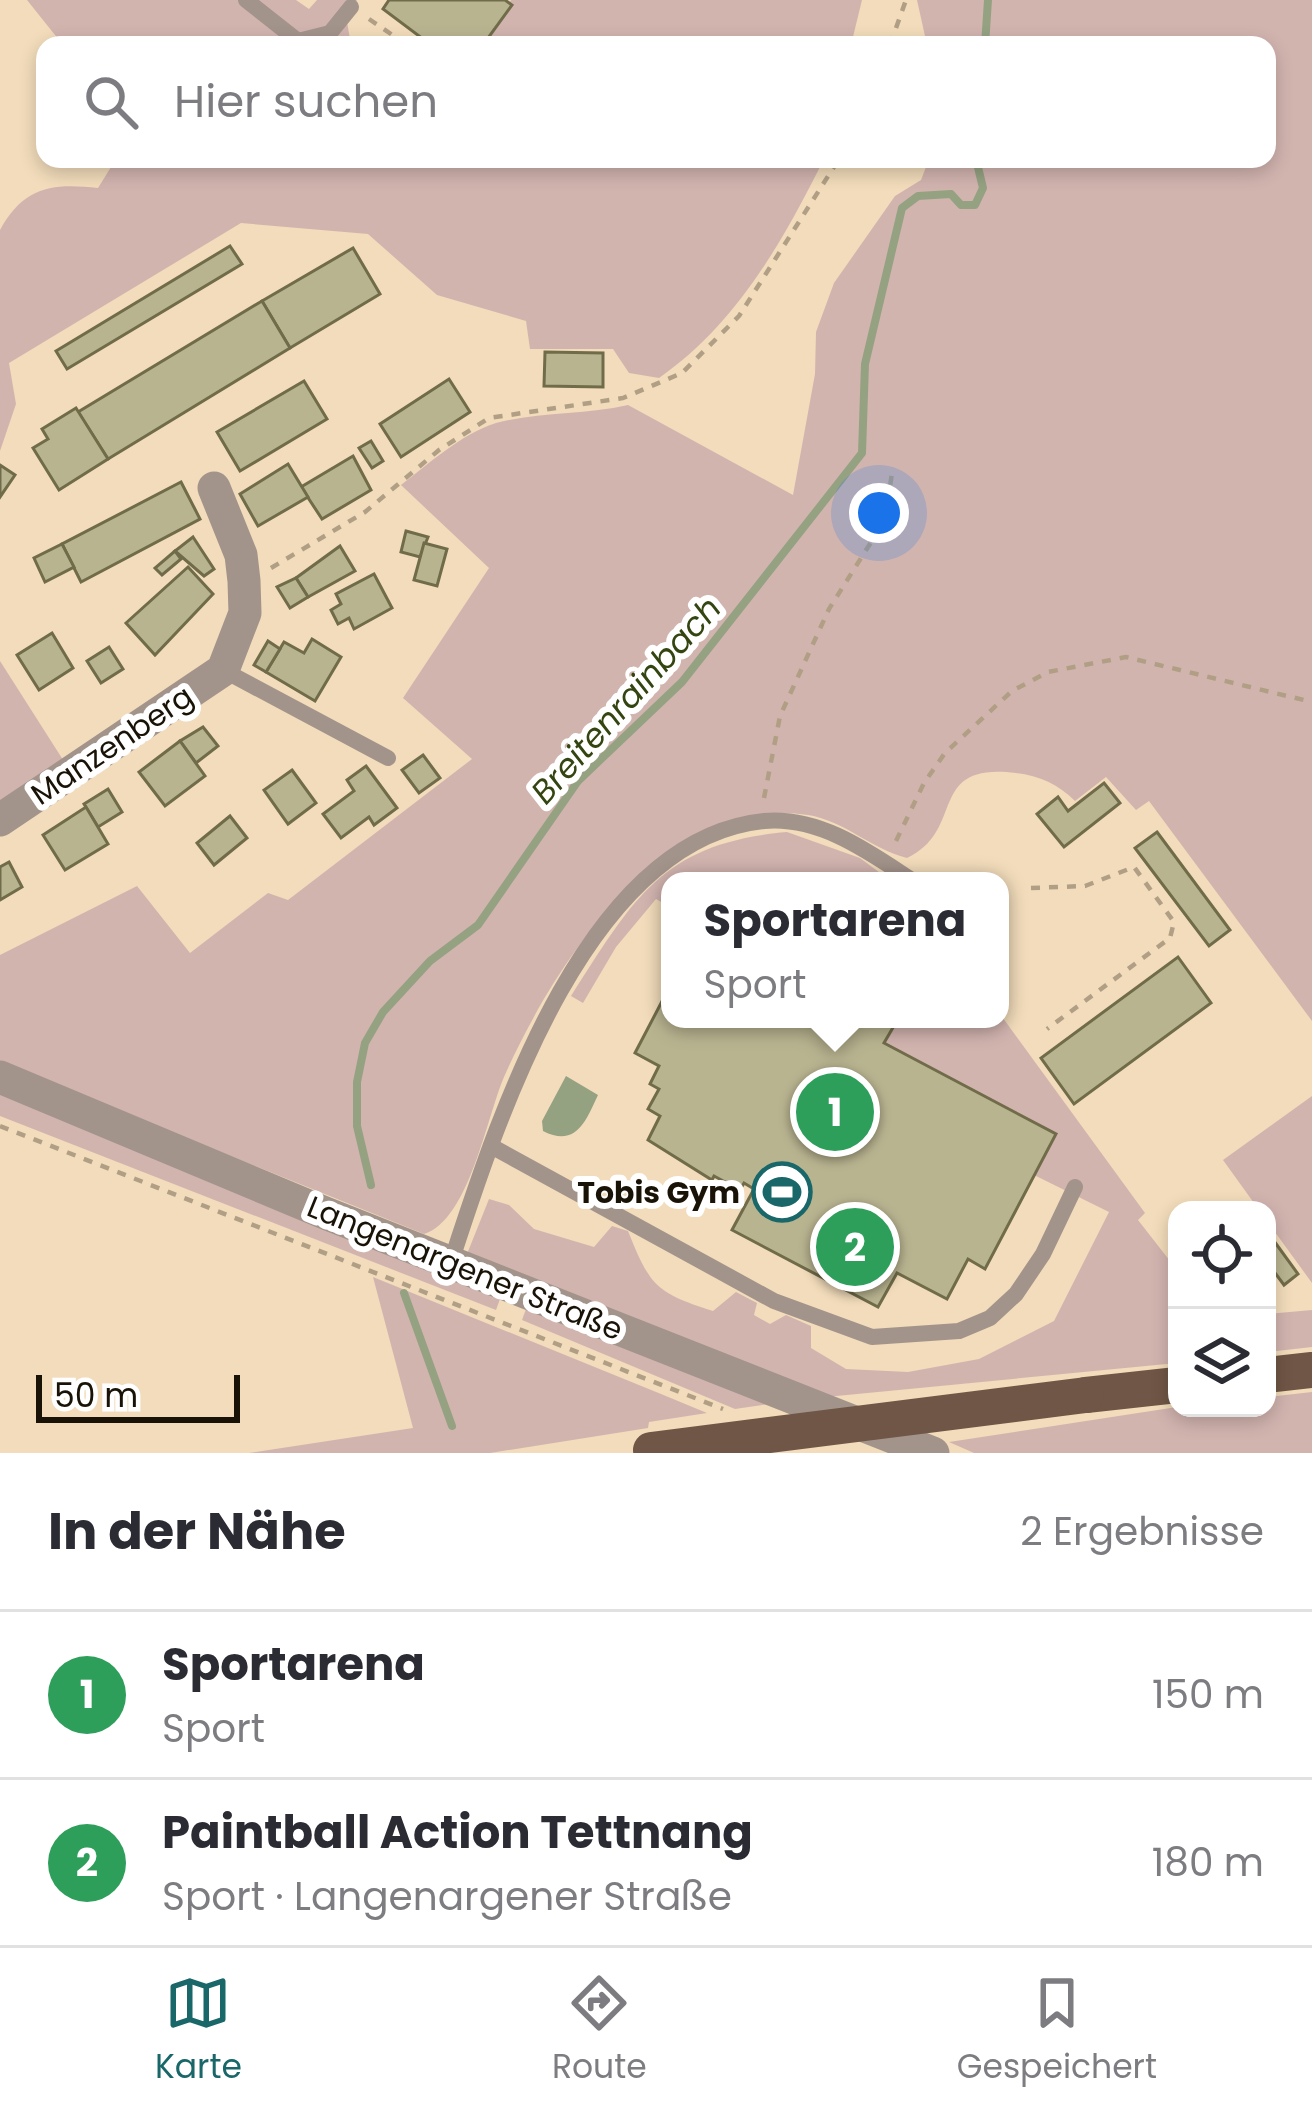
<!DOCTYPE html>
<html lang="de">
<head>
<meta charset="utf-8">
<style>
	:root { --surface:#fff; --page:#f7f7f7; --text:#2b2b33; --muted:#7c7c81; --line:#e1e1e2; --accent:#196768 }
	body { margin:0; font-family:Poppins,sans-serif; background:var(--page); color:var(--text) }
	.controls { position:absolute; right:36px; bottom:36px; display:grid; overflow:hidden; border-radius:24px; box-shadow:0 6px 18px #0003 }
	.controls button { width:108px; height:108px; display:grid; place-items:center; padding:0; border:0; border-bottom:3px solid var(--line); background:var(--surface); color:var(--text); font:60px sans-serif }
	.scale { position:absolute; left:36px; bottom:30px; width:204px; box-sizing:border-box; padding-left:12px; border:6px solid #191206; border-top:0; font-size:33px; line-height:42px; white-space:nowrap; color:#191206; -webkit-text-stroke:9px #fff; paint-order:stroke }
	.you { position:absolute; left:879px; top:513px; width:42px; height:42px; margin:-30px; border:9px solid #fff; border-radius:50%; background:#1a73e8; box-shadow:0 0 0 18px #1a73e833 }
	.badge { display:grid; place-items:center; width:78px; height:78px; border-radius:50%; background:var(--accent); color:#fff; font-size:39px; font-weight:700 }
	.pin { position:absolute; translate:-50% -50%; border:6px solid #fff; box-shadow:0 3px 12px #0006 }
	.popup { position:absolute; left:661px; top:872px; width:348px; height:156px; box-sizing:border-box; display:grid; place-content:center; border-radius:24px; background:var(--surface); filter:drop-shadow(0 3px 9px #0005); font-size:39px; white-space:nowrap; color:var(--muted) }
	.popup b { font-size:45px; color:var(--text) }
	.popup::after { content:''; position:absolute; left:50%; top:100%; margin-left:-24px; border:24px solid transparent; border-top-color:var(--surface) }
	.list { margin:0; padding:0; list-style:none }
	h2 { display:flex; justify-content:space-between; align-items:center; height:156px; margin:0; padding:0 48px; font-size:51px }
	h2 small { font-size:39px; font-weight:400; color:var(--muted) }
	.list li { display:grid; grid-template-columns:78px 1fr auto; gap:36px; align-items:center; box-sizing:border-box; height:168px; padding:0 48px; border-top:3px solid var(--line) }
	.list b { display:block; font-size:45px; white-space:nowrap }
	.list p { margin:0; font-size:39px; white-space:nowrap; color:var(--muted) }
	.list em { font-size:39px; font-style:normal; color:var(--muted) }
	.icon { flex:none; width:66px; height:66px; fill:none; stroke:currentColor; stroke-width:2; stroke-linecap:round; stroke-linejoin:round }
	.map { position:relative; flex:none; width:1312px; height:1453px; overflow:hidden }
	.search { position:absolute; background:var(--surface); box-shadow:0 6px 18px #0003; left:36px; right:36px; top:36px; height:132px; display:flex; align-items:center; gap:30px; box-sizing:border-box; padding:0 42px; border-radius:24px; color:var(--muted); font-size:45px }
	.sheet { height:492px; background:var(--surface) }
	nav { display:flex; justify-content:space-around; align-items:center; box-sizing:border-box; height:168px; border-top:3px solid var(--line); background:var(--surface); font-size:33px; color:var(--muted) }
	nav a { display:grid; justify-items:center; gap:6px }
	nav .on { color:var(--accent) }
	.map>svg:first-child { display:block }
	.green { fill:#d2b4af }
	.water { fill:#95a282 }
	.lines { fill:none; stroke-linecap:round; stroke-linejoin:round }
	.stream { stroke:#95a282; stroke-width:8 }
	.building { fill:#b9b490; stroke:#706c4a; stroke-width:3 }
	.path { stroke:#b19f85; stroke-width:4.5; stroke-dasharray:9 9; stroke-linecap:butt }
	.lane { stroke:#a3948b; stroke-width:16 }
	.street { stroke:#a3948b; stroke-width:33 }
	.primary { stroke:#705646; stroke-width:36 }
	.primary-bridge { stroke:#705646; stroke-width:36 }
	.labels { text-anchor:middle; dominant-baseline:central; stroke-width:12; stroke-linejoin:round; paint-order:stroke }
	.street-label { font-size:30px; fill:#191206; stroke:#fff }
	.poi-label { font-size:30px; font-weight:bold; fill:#191206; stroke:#fff; text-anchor:end }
	.water-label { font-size:33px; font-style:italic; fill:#344511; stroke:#fff }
</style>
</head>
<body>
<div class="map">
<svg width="1312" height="1453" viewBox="0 0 1312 1453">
	<rect width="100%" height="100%" fill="#f2dcbb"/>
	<g class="green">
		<path d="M27,0H296L309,9L317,0H357L346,16L351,45H63Z"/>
		<path d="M511,0H862L851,45H483Z"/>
		<path d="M917,0H1312V1021L1149,801L1136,810L1106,777L1075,801C1058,784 1040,776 1016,773C925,762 967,830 907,858C871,849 845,821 808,815C665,792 553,966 504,1077C486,1119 469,1220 424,1234L0,1063V955L137,886L190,953L268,893L288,900L472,759L403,698L489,568L401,485C430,463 461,434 496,423C537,412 585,415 628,405L793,495L815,374L816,332L834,283L895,196L921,180L929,159H1267V45H927Z"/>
		<path d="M116,159H824C783,241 736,325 659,378L629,373L613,349H530L526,321L437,295L368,234L241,223L9,363L16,404L0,451V230C24,186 53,183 98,188Z"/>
		<path d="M0,661L65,763L0,804Z"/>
		<path d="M787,832L860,858L891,881H670V907L656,899L616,947L583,1003L571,996C634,898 662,843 787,832Z"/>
		<path d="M1000,1014L1145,1213L1138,1220L1177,1270V1363L826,1397L467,1254L489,1199L509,1205L534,1229L594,1247L612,1226L628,1231C650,1286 656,1293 713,1311L736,1292L757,1303L754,1315L770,1324L786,1315L811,1326V1348L846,1369L908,1372L979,1359L1054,1321L1109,1212L1034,1175L1056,1134L884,1043L898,1019H1000Z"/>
		<path d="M0,1093L500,1299L496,1310L0,1116Z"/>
		<path d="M1312,1096V1283L1267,1221V1210H1259L1223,1160Z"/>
		<path d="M373,1277L661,1394L707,1413L649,1422L648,1428L490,1453H249L413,1428Z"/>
		<path d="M526,1309L769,1404L735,1409L522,1320Z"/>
		<path d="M1312,1310V1347L1267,1352V1314Z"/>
		<path d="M1312,1392V1453H974L949,1442L1177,1407L1267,1408V1397Z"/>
	</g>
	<path class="water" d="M566,1076L598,1095C586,1121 576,1148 543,1131L542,1121Z"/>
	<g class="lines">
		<g class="stream">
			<path d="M985,45L988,0"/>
			<path d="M371,1185L357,1126V1082L365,1043L383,1012L430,961L478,925L578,781L682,682L862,453L865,364L902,208L918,196L951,194L961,205H975L983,188L976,159"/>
			<path d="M404,1293L452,1426"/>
		</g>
	</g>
	<g class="building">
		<path d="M389,0H505L512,5L483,45H431L383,9Z"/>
		<path d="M230,246L242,264L67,369L56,351Z"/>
		<path d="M353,248L380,294L290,348L262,301Z"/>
		<path d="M262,301L290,348L108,459L78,412Z"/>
		<path d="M545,352L603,353V387L544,386Z"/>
		<path d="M449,379L470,412L401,457L380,424Z"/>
		<path d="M304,381L327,419L240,471L217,432Z"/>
		<path d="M76,408L108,459L59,490L33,448L48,439L42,429Z"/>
		<path d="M371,441L383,461L372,468L359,448Z"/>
		<path d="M353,456L371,490L322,519L301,487Z"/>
		<path d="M288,464L308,497L258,526L240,494Z"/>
		<path d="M0,465L15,475L0,497Z"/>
		<path d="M181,482L200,519L81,582L62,544Z"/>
		<path d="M406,531L428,537L420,557L401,552Z"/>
		<path d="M193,537L214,569L204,576L175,551Z"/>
		<path d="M424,543L447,549L437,586L414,580Z"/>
		<path d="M62,544L74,567L45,582L34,558Z"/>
		<path d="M340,546L355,571L308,597L296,578Z"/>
		<path d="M175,551L181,559L162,575L155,568Z"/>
		<path d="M188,567L213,594L155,655L126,623Z"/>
		<path d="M374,574L392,608L354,629L349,618L338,624L331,610L341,604L336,594Z"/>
		<path d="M296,578L308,597L290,608L277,587Z"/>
		<path d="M52,633L73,668L39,690L17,655Z"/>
		<path d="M312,639L341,657L315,701L266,672L284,642L304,653Z"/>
		<path d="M268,641L280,649L266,672L254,665Z"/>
		<path d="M109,647L123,669L101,683L87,661Z"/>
		<path d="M203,727L218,746L196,763L180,741Z"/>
		<path d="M180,741L205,776L165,806L139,772Z"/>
		<path d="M423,755L440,778L419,793L402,770Z"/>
		<path d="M366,766L397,808L374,825L369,817L341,838L323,814L354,791L347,780Z"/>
		<path d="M292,770L316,803L288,824L264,790Z"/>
		<path d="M1104,783L1120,803L1064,847L1037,814L1058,797L1068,811Z"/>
		<path d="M108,789L122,812L98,827L84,804Z"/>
		<path d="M86,807L108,844L65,870L43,835Z"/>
		<path d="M230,816L247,838L214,865L197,843Z"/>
		<path d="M1157,832L1230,930L1209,946L1135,848Z"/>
		<path d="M9,862L22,887L0,900V867Z"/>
		<path d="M1178,957L1211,1003L1074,1104L1041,1058Z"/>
		<path d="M670,986V1019H898L884,1043L1056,1134L985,1269L968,1259L947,1299L897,1273L878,1307L732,1230L754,1189L744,1183L740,1190L714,1176L712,1180L648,1140L660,1116L648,1109L659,1089L650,1084L659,1066L635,1053Z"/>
		<path d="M1274,1241L1298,1274L1284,1285L1267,1262V1247Z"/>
	</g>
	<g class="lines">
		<g class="path">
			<path d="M369,19L407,45"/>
			<path d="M890,45L906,0"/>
			<path d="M271,568L365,512L439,450L489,418L623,398L682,373L739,316L839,159"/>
			<path d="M764,798L780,716L829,609L885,520L892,473"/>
			<path d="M896,841L924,783L945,753L1012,691L1048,672L1126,657L1312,702"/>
			<path d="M1031,888L1085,886L1134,867L1174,922L1170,938L1047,1029"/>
			<path d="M0,1126L723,1409"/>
		</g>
		<g class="lane">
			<path d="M246,0L298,41L330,33L351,7"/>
			<path d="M223,670L388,758"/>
			<path d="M491,1146L774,1301L872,1337L959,1331L990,1318L1016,1294L1043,1254L1075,1187"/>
			<path d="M451,1262C497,1121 586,839 764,821C820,816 869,852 913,881"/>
		</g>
		<g class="street">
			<path d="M0,820L223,670L245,613L244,581L241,555L214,488"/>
			<path d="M0,1077L325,1213L933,1453"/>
		</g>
		<g class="primary">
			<path d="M1267,1375L1312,1370"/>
			<path d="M1086,1395L1177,1385"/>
		</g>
		<path class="primary-bridge" d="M651,1450L1086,1395"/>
	</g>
	<defs>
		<g id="stadium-ring" transform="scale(3)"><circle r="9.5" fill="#fff" stroke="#196768" stroke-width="1.5"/><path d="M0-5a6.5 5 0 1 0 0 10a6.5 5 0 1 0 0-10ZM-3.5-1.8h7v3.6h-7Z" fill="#196768"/></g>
	</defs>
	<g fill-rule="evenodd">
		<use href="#stadium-ring" x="782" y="1192"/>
	</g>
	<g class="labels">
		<g class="street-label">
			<text transform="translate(112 745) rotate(-34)">Manzenberg</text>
			<text transform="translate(465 1268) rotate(22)">Langenargener Straße</text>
		</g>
		<g class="poi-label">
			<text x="740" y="1192">Tobis Gym</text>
		</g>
		<g class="water-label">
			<text transform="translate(626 700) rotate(-48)">Breitenrainbach</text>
		</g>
	</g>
</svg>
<div class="controls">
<button><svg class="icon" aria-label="locate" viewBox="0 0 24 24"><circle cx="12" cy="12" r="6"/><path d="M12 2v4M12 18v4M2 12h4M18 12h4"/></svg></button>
<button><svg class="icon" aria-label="layers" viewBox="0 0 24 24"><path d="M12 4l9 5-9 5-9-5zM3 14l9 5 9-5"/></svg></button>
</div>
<div class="scale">50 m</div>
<div class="you"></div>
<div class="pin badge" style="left:835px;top:1112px;background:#2e9e5b">1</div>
<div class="popup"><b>Sportarena</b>Sport</div>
<div class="pin badge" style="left:855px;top:1247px;background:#2e9e5b">2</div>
<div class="search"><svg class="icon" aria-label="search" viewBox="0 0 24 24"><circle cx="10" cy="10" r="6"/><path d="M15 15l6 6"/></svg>Hier suchen</div>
</div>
<section class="sheet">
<h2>In der Nähe<small>2 Ergebnisse</small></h2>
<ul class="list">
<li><span class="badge" style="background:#2e9e5b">1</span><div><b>Sportarena</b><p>Sport</p></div><em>150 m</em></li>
<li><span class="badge" style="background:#2e9e5b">2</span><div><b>Paintball Action Tettnang</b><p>Sport · Langenargener Straße</p></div><em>180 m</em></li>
</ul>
</section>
<nav>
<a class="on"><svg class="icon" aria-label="map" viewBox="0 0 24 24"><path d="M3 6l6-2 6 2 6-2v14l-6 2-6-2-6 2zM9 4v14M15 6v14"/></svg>Karte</a>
<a><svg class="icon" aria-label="directions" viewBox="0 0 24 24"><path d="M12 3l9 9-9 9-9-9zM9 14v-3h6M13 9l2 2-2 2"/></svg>Route</a>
<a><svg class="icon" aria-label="saved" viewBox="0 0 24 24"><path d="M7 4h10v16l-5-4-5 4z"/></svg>Gespeichert</a>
</nav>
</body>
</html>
